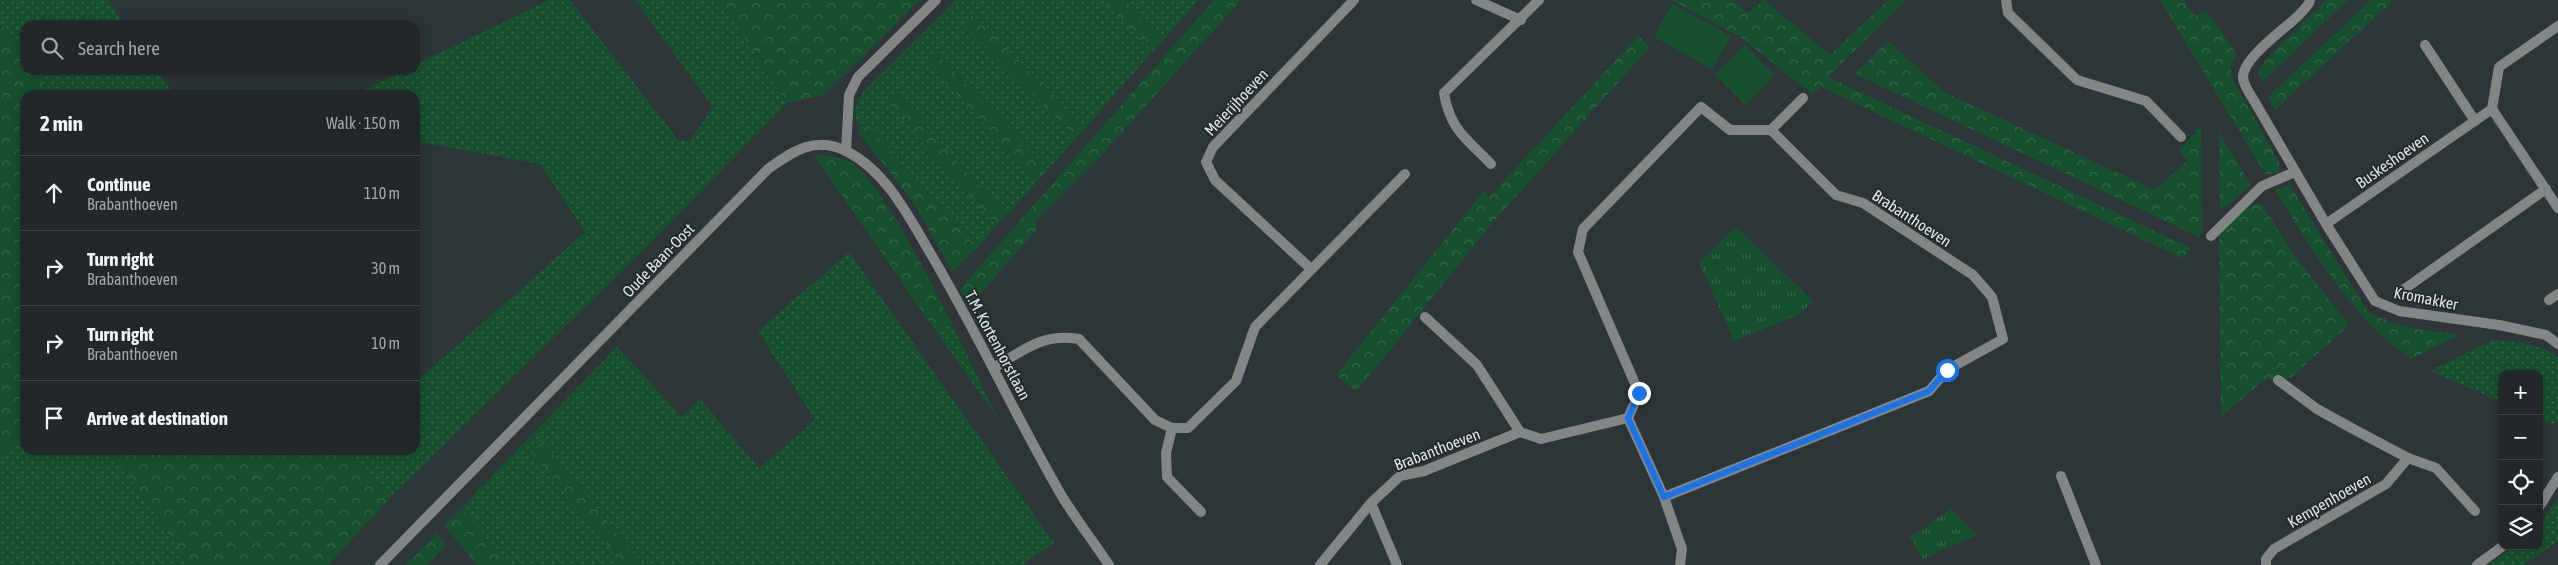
<!DOCTYPE html>
<html lang="en">
<head>
<meta charset="utf-8">
<style>
	:root { --surface:#22282a; --page:#2e3436; --text:#f1f3f6; --muted:#a2a6a8; --line:#3f4447 }
	body { margin:0; font-family:"Asap Condensed",sans-serif; background:var(--page); color:var(--text) }
	.controls { position:absolute; right:15px; bottom:15px; display:grid; overflow:hidden; border-radius:10px; box-shadow:0 2px 12px #0003 }
	.controls button { width:45px; height:45px; display:grid; place-items:center; padding:0; border:0; border-bottom:1px solid var(--line); background:var(--surface); color:var(--text); font:25px sans-serif }
	.stop { position:absolute; width:15px; height:15px; margin:-11px; border:4px solid #1a73e8; border-radius:50%; background:#fff }
	.stop.end { background:#1a73e8; border-color:#fff; box-shadow:0 1px 5px #0008 }
	.list { margin:0; padding:0; list-style:none }
	h2 { display:flex; justify-content:space-between; align-items:center; height:65px; margin:0; padding:0 20px; font-size:21px }
	h2 small { font-size:16px; font-weight:400; color:var(--muted) }
	.list li { display:grid; grid-template-columns:32px 1fr auto; gap:15px; align-items:center; box-sizing:border-box; height:75px; padding:0 20px; border-top:1px solid var(--line) }
	.list b { display:block; font-size:19px; white-space:nowrap }
	.list p { margin:0; font-size:16px; white-space:nowrap; color:var(--muted) }
	.list em { font-size:16px; font-style:normal; color:var(--muted) }
	.icon { flex:none; width:28px; height:28px; fill:none; stroke:currentColor; stroke-width:2; stroke-linecap:round; stroke-linejoin:round }
	.map { position:relative; flex:none; width:2558px; height:565px; overflow:hidden }
	.search { position:absolute; background:var(--surface); box-shadow:0 2px 12px #0003; left:20px; top:20px; width:400px; height:55px; display:flex; align-items:center; gap:12px; box-sizing:border-box; padding:0 18px; border-radius:15px; color:var(--muted); font-size:19px }
	.panel { position:absolute; background:var(--surface); box-shadow:0 2px 12px #0003; left:20px; top:90px; width:400px; height:365px; border-radius:15px }
	.map>svg:first-child { display:block }
	.grass { fill:url(#grass-dots) }
	.forest { fill:url(#forest-crowns) }
	.park { fill:url(#park-tufts) }
	.pitch { fill:#17502e }
	.lines { fill:none; stroke-linecap:round; stroke-linejoin:round }
	.minor { stroke:#828685; stroke-width:10 }
	.tertiary { stroke:#828685; stroke-width:10 }
	.route { stroke:#1a73e8; stroke-width:6 }
	.labels { text-anchor:middle; dominant-baseline:central; stroke-width:4; stroke-linejoin:round; paint-order:stroke }
	.street-label { font-size:16px; fill:#dfe4e5; stroke:#242b2d }
</style>
</head>
<body>
<div class="map">
<svg width="2558" height="565" viewBox="0 0 2558 565">
	<defs>
		<pattern id="grass-dots" width="8" height="8" patternUnits="userSpaceOnUse" patternTransform="scale(1.25)"><rect width="8" height="8" fill="#17502e"/><path d="M2 2h.1M6 6h.1" fill="none" stroke="#38694c" stroke-width="1.8" stroke-linecap="round"/></pattern>
		<pattern id="forest-crowns" width="20" height="18" patternUnits="userSpaceOnUse" patternTransform="scale(1.25)"><rect width="20" height="18" fill="#17502e"/><path d="M2 6a3 3 0 1 1 6 0M12 15a3 3 0 1 1 6 0" fill="none" stroke="#38694c"/></pattern>
		<pattern id="park-tufts" width="24" height="20" patternUnits="userSpaceOnUse" patternTransform="scale(1.25)"><rect width="24" height="20" fill="#17502e"/><path d="M3 7l-1-3M5 7V3M7 7l1-3M15 17l-1-3M17 17v-4M19 17l1-3" fill="none" stroke="#38694c"/></pattern>
	</defs>
	<rect width="100%" height="100%" fill="#2e3538"/>
	<g class="grass">
		<path d="M0,0H108L125,25H25V57L0,23Z"/>
		<path d="M549,0H570L679,141H690L713,107L635,0H720L787,103L648,245L391,497L346,450H415V383L585,232L540,164L415,141V95H366L364,90L406,70H415V65Z"/>
		<path d="M956,0H1103L1152,52L1086,127L973,14L965,25L1076,138L1048,169L935,52L926,62L1038,181L1006,216L896,93L887,102L996,226L977,248L865,122L859,128C853,114 854,103 864,91Z"/>
		<path d="M1124,0H1198L1163,41Z"/>
		<path d="M35,70H157L174,95H53Z"/>
		<path d="M849,252L1054,543L1022,565H643L543,442L532,453L623,565H509L461,508L617,347L682,417L700,399L759,468L815,420L758,331Z"/>
		<path d="M951,322L998,419L937,333Z"/>
		<path d="M2493,340C2516,341 2539,344 2558,357V421L2554,424L2539,418V374H2502V402L2430,371Z"/>
		<path d="M25,432V450H110L191,565H0V457Z"/>
		<path d="M2558,498V541L2523,565H2488L2516,546H2539V526Z"/>
	</g>
	<g class="forest">
		<path d="M720,0H920L824,95L787,103Z"/>
		<path d="M1103,0H1124L1163,41L1152,52Z"/>
		<path d="M1214,0H1241L1098,159L1036,221L1037,229L969,307L960,289Z"/>
		<path d="M1671,0H1733L1747,13L1764,0L1830,55L1888,0H1906L1828,77L2191,248L2182,258L1821,87L1812,94L1739,36Z"/>
		<path d="M2160,0H2184L2194,16L2207,11L2237,55L2231,65V76L2279,162V172L2266,175Z"/>
		<path d="M2326,0H2348L2261,83C2261,80 2259,75 2259,71C2260,61 2315,12 2326,0Z"/>
		<path d="M2371,0H2394L2275,110L2268,97Z"/>
		<path d="M973,14L1086,127L1076,138L965,25Z"/>
		<path d="M0,23L25,57V70H35L53,95H25V432L0,457Z"/>
		<path d="M1638,36L1650,47L1494,221L1356,392L1336,375L1484,191L1489,197Z"/>
		<path d="M1888,41L1944,92L2152,189L2158,188L2187,161L2179,150L2201,126L2202,232L2199,237L1855,74Z"/>
		<path d="M935,52L1048,169L1038,181L926,62Z"/>
		<path d="M895,93L1006,216L996,226L887,102Z"/>
		<path d="M865,122L977,248L952,272L915,205L859,133V128Z"/>
		<path d="M2219,132L2251,185L2220,211Z"/>
		<path d="M813,154C824,156 837,156 847,160C876,171 935,291 951,322L937,333Z"/>
		<path d="M2290,185L2368,312C2394,328 2429,330 2459,335L2411,359C2352,318 2312,250 2275,190Z"/>
		<path d="M2261,203L2292,252L2349,325L2294,375L2279,385L2268,377L2221,416L2219,231L2250,206Z"/>
		<path d="M543,442L643,565H623L532,453Z"/>
		<path d="M110,450H346L391,497L328,565H191Z"/>
		<path d="M461,508L509,565H477L444,525Z"/>
		<path d="M437,533L446,545L427,565H406Z"/>
	</g>
	<g class="park">
		<path d="M1736,227L1813,301L1800,314L1734,341L1699,262Z"/>
		<path d="M1951,508L1977,535L1923,559L1909,536L1924,529Z"/>
	</g>
	<g class="pitch">
		<path d="M1672,4L1731,36L1712,69L1654,37Z"/>
		<path d="M1745,45L1775,75L1745,105L1715,75Z"/>
	</g>
	<g class="lines">
		<g class="minor">
			<path d="M1476,0L1521,20"/>
			<path d="M2006,0L2008,13L2077,80L2146,101L2181,137"/>
			<path d="M2310,0C2309,6 2303,10 2299,15C2285,29 2242,58 2243,78C2244,85 2249,93 2253,99L2326,224L2375,301L2399,311L2499,325L2546,335L2558,344"/>
			<path d="M2558,26L2499,67L2492,109L2558,208"/>
			<path d="M2425,45L2475,121"/>
			<path d="M1771,130L1803,98"/>
			<path d="M846,151L849,95L858,77L936,0"/>
			<path d="M1491,164C1467,139 1450,130 1444,93L1539,0"/>
			<path d="M2326,224L2492,109"/>
			<path d="M2211,236L2262,186L2295,172"/>
			<path d="M1311,269L1215,180L1206,162L1213,147L1354,0"/>
			<path d="M2403,290L2546,189"/>
			<path d="M2549,300L2558,294"/>
			<path d="M1425,317L1477,365L1520,432"/>
			<path d="M994,368C1023,350 1043,333 1079,339L1155,420L1172,428"/>
			<path d="M2278,380L2317,409L2357,431L2408,458L2436,468L2475,511"/>
			<path d="M1628,418L1639,393L1578,252L1583,229L1701,107L1730,130H1771L1836,195L1863,203L1973,275L1992,297L2003,339L1947,370L1929,391L1664,497"/>
			<path d="M2061,476L2096,565"/>
			<path d="M1371,503L1397,565"/>
			<path d="M1201,512L1167,477L1166,453L1172,428H1188L1236,381L1255,327L1405,174"/>
			<path d="M1320,565L1371,503L1400,476L1424,471L1520,432L1541,439L1628,418L1664,497L1682,549L1680,565"/>
			<path d="M2266,565V559L2274,549L2386,484L2408,458"/>
		</g>
		<g class="tertiary">
			<path d="M2539,507L2558,477"/>
			<path d="M380,565L768,169C793,151 816,135 848,152C887,172 910,219 932,256C978,334 1015,415 1060,493C1075,518 1093,541 1109,565"/>
			<path d="M2477,565L2503,546"/>
		</g>
	</g>
	<g class="lines">
		<path class="route" d="M1639,393L1628,418L1664,497L1929,391L1947,370"/>
	</g>
	<g class="labels">
		<g class="street-label">
			<text transform="translate(1236 102) rotate(-47)">Meierijhoeven</text>
			<text transform="translate(2392 160) rotate(-35)">Buskeshoeven</text>
			<text transform="translate(1912 218) rotate(33)">Brabanthoeven</text>
			<text transform="translate(658 260) rotate(-46)">Oude Baan-Oost</text>
			<text transform="translate(2426 298) rotate(11)">Kromakker</text>
			<text transform="translate(998 345) rotate(62)">T.M. Kortenhorstlaan</text>
			<text transform="translate(1437 449) rotate(-21)">Brabanthoeven</text>
			<text transform="translate(2329 500) rotate(-30)">Kempenhoeven</text>
		</g>
	</g>
</svg>
<div class="controls">
<button>+</button>
<button>−</button>
<button><svg class="icon" aria-label="locate" viewBox="0 0 24 24"><circle cx="12" cy="12" r="6"/><path d="M12 2v4M12 18v4M2 12h4M18 12h4"/></svg></button>
<button><svg class="icon" aria-label="layers" viewBox="0 0 24 24"><path d="M12 4l9 5-9 5-9-5zM3 14l9 5 9-5"/></svg></button>
</div>
<div class="stop" style="left:1947px;top:370px"></div>
<div class="stop end" style="left:1639px;top:393px"></div>
<div class="search"><svg class="icon" aria-label="search" viewBox="0 0 24 24"><circle cx="10" cy="10" r="6"/><path d="M15 15l6 6"/></svg>Search here</div>
<section class="panel">
<h2>2 min<small>Walk · 150 m</small></h2>
<ul class="list">
<li><svg class="icon" aria-label="ahead" viewBox="0 0 24 24"><path d="M12 20V5M6 11l6-6 6 6"/></svg><div><b>Continue</b><p>Brabanthoeven</p></div><em>110 m</em></li>
<li><svg class="icon" aria-label="right" viewBox="0 0 24 24"><path d="M7 20v-9h11M14 6l5 5-5 5"/></svg><div><b>Turn right</b><p>Brabanthoeven</p></div><em>30 m</em></li>
<li><svg class="icon" aria-label="right" viewBox="0 0 24 24"><path d="M7 20v-9h11M14 6l5 5-5 5"/></svg><div><b>Turn right</b><p>Brabanthoeven</p></div><em>10 m</em></li>
<li><svg class="icon" aria-label="arrive" viewBox="0 0 24 24"><path d="M6 21V4h12l-3 4 3 4H6"/></svg><div><b>Arrive at destination</b></div></li>
</ul>
</section>
</div>
</body>
</html>
